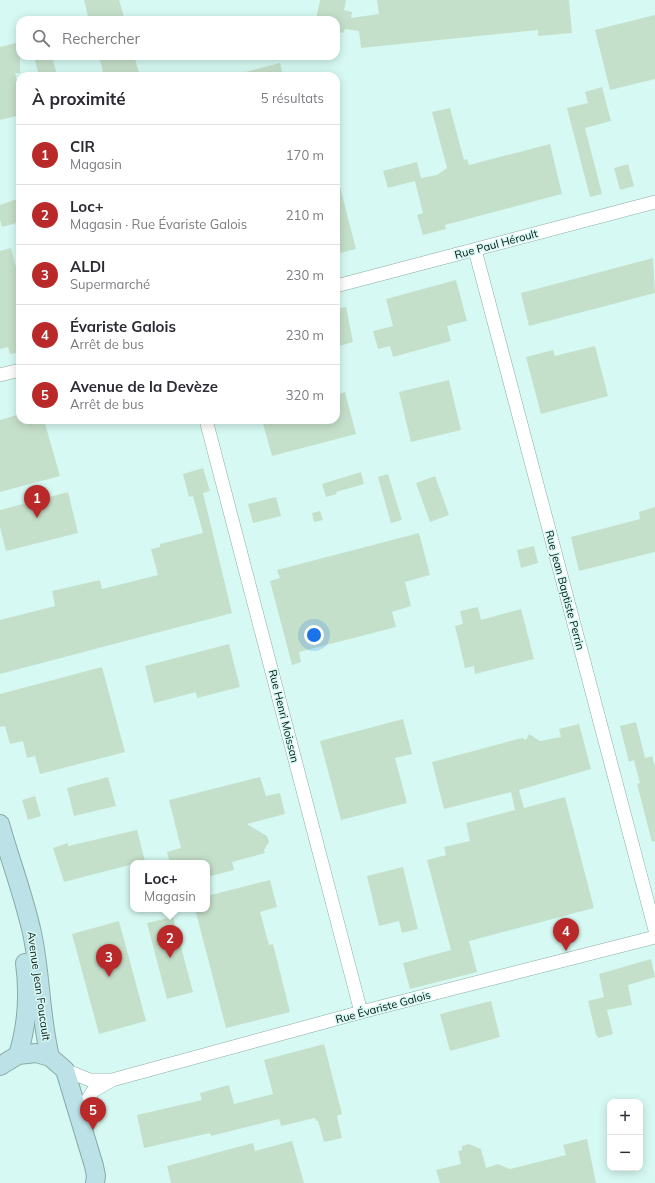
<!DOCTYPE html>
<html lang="fr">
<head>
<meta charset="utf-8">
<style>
	:root { --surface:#fff; --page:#f2f2f3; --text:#2b2b33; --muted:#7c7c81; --line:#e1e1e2; --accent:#b9292a }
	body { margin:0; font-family:Mulish,sans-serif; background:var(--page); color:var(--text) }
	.controls { position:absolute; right:12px; bottom:12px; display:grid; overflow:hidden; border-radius:8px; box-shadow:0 2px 10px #0003 }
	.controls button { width:36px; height:36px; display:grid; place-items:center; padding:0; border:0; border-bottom:1px solid var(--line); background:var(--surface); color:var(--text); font:20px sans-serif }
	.you { position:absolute; left:314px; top:635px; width:14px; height:14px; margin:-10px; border:3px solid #fff; border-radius:50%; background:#1a73e8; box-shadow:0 0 0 6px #1a73e833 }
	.badge { display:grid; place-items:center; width:26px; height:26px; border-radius:50%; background:var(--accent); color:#fff; font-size:13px; font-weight:700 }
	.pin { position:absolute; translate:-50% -33px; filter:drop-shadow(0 1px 2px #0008) }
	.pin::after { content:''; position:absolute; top:21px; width:14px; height:12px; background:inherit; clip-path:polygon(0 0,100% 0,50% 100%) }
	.popup { position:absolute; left:130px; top:860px; width:80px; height:52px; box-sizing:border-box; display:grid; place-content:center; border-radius:8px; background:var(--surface); filter:drop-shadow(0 1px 3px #0005); font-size:13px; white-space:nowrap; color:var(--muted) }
	.popup b { font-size:15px; color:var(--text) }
	.popup::after { content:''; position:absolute; left:50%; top:100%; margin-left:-8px; border:8px solid transparent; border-top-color:var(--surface) }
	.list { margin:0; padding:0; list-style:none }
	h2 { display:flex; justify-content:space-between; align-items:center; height:52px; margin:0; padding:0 16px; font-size:17px }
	h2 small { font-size:13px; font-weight:400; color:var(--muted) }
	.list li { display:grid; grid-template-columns:26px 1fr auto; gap:12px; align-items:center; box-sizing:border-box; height:60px; padding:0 16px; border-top:1px solid var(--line) }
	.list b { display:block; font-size:15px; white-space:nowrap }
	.list p { margin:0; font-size:13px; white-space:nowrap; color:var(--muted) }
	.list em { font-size:13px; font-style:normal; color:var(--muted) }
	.icon { flex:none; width:22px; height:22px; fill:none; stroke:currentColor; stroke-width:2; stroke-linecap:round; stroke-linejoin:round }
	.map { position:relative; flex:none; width:655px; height:1183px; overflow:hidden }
	.search { position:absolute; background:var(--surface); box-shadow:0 2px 10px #0003; left:16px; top:16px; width:324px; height:44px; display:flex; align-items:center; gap:10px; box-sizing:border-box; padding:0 14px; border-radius:12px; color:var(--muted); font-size:15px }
	.panel { position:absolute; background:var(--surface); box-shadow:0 2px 10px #0003; left:16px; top:72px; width:324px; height:352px; border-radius:12px }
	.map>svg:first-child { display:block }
	.building { fill:#c5e0ca }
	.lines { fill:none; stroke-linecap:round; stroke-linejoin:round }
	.minor-casing { stroke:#89aba4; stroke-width:14 }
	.secondary-casing { stroke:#89aba4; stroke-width:20 }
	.minor { stroke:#fff; stroke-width:13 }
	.secondary { stroke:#bce1e7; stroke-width:18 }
	.labels { text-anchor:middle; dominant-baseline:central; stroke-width:3; stroke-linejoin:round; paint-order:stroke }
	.street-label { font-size:11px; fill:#091614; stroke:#d6faf3 }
</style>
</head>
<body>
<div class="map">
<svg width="655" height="1183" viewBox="0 0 655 1183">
	<rect width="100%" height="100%" fill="#d6faf3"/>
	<g class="building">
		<path d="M84,0H119L125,20H89Z"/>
		<path d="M320,0H346L344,10L352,12L351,18L379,14L377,0H569L572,33L538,36V30L361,48L359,31L345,29L343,33L336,31V20H316Z"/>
		<path d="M655,15V79L610,90L595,30Z"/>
		<path d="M20,42V73H15L20,92V115L0,120V47Z"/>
		<path d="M34,56H52L57,76H39Z"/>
		<path d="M99,56H134L140,76H104Z"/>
		<path d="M280,63L283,76H242V73Z"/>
		<path d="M602,87L611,121L585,128L602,194L590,197L567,108L588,103L585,92Z"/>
		<path d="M450,108L464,160L467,159L469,165L550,144L562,194L445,225L446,229L423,235L417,215L423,213L415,181L388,188L383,171L417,162L421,178L437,175L447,168L432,112Z"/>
		<path d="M628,164L634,186L620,190L614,168Z"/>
		<path d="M339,183L356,249L336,254V184Z"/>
		<path d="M20,198V222L2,227L0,220V205Z"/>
		<path d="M11,248L20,283V352L10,354L8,347L0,349V251Z"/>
		<path d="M653,258L655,293L529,326L521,293Z"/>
		<path d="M456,280L467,321L447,326L451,341L393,357L390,346L378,349L373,331L393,326L386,299Z"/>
		<path d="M346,307L353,342L336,347V309Z"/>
		<path d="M595,346L608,396L541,414L526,357L553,350L555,356Z"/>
		<path d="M449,380L461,430L411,442L399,392Z"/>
		<path d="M345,392L356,434L272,456L262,420H336V395Z"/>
		<path d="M20,414V420H44L60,476L0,492V420Z"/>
		<path d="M203,468L210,491L203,493L232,613L0,674V620L55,606L52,591L100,580L102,589L158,575L151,549L160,547V544L203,533L193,496L189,497L183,474Z"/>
		<path d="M361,472L364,484L336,492L337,494L326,497L322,484Z"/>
		<path d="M388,474L402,520L391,523L378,477Z"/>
		<path d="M435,476L449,515L430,522L416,483Z"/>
		<path d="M68,492L78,533L6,551L0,527V510Z"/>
		<path d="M276,497L281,516L253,523L248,504Z"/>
		<path d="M655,507V552L579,571L571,537L640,519L639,512Z"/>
		<path d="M320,511L323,520L314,522L312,513Z"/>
		<path d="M419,533L430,575L405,582L411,606L392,612L396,627L299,652L301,662L292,665L270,581L280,578L277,570Z"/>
		<path d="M534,546L538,563L521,568L517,550Z"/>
		<path d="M478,607L481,620L521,609L534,659L475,674L474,666L465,668L455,626L463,624L460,611Z"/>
		<path d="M229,644L240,687L197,698L196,692L154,703L145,666Z"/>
		<path d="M102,667L125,752L40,774L35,756L27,758L23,741L10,744L5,726L0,727V694Z"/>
		<path d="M403,719L412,754L395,758L407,803L341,820L320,741Z"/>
		<path d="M636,722L645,758L652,756L655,767V841L652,842L637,784L640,783L634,760L629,762L620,726Z"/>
		<path d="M579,724L591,769L519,790L524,808L565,797L594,908L469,941L477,972L410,989L403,963L451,950L427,860L446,855L444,847L470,841L466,823L515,810L511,792L444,809L432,762L522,738L526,740L529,734L540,741L561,737L559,729Z"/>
		<path d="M108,777L116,806L74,816L67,788Z"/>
		<path d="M260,777L266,796L280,793L285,814L247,824L267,836L269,842L264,850L265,853L232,862L234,870L207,877V863H170L167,852L181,848L169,800Z"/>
		<path d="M35,796L41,816L28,820L22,800Z"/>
		<path d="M137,830L145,861L64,882L53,848L68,843V846Z"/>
		<path d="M403,867L418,929L402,933L399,921L379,926L367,876Z"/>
		<path d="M270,880L277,907L260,912L269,945L273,944L290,1012L226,1028L195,909H207V896Z"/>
		<path d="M173,917L193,992L167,999L147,923Z"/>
		<path d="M119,921L146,1021L99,1034L72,934Z"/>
		<path d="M651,959L655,977L628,985L632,1005L607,1010L613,1034L599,1038L596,1035L588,1001L604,997L599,974Z"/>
		<path d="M491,1001L500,1037L450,1051L440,1014Z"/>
		<path d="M324,1044L342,1114L337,1116L342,1138L324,1142L318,1121H316L315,1118L281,1126L279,1119L211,1136L210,1133L144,1148L137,1115L202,1100L200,1093L229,1085L234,1104L273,1094L264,1060Z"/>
		<path d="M587,1139L596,1183H440L436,1170L461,1164L458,1151L462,1150V1146L469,1144L481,1149L486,1168L498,1164L510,1169L566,1155L563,1145Z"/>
		<path d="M292,1141L304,1183H171L167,1166L253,1143L255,1151Z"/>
	</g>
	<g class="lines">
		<g class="minor-casing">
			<g id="minor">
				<path d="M475,250L655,930"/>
				<path d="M336,286L655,202"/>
				<path d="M0,375L20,370"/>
				<path d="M206,420L361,1012"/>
				<path d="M65,1070L90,1080H110"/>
				<path d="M78,1115L93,1091L112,1080L365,1011L655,937"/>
			</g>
		</g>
		<g class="secondary-casing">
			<g id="secondary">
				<path d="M0,824C10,860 24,896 32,933C41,974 40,1016 50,1057"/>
				<path d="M18,1055C27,1026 29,993 25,963"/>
				<path d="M0,1066L18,1055L36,1053L50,1057L65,1070L94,1166L96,1176L95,1183"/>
			</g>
		</g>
		<use href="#minor" class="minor"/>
		<use href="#secondary" class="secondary"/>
	</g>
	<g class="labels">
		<g class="street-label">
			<text transform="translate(496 244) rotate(-15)">Rue Paul Héroult</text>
			<text transform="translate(565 590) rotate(75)">Rue Jean Baptiste Perrin</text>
			<text transform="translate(284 716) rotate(76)">Rue Henri Moissan</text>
			<text transform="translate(39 986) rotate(82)">Avenue Jean Foucault</text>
			<text transform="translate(383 1007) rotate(-15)">Rue Évariste Galois</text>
		</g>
	</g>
</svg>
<div class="controls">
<button>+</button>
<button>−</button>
</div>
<div class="you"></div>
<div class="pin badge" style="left:37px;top:518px">1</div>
<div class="pin badge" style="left:170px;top:958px">2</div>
<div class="popup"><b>Loc+</b>Magasin</div>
<div class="pin badge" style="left:109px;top:977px">3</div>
<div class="pin badge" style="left:566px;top:951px">4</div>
<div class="pin badge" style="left:93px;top:1130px">5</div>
<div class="search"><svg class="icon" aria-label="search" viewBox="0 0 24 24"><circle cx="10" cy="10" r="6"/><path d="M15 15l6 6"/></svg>Rechercher</div>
<section class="panel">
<h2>À proximité<small>5 résultats</small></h2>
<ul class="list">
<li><span class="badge">1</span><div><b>CIR</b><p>Magasin</p></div><em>170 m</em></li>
<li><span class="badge">2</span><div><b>Loc+</b><p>Magasin · Rue Évariste Galois</p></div><em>210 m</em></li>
<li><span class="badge">3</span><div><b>ALDI</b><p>Supermarché</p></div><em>230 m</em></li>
<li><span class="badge">4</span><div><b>Évariste Galois</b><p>Arrêt de bus</p></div><em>230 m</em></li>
<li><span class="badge">5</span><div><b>Avenue de la Devèze</b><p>Arrêt de bus</p></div><em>320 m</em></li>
</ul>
</section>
</div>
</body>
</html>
